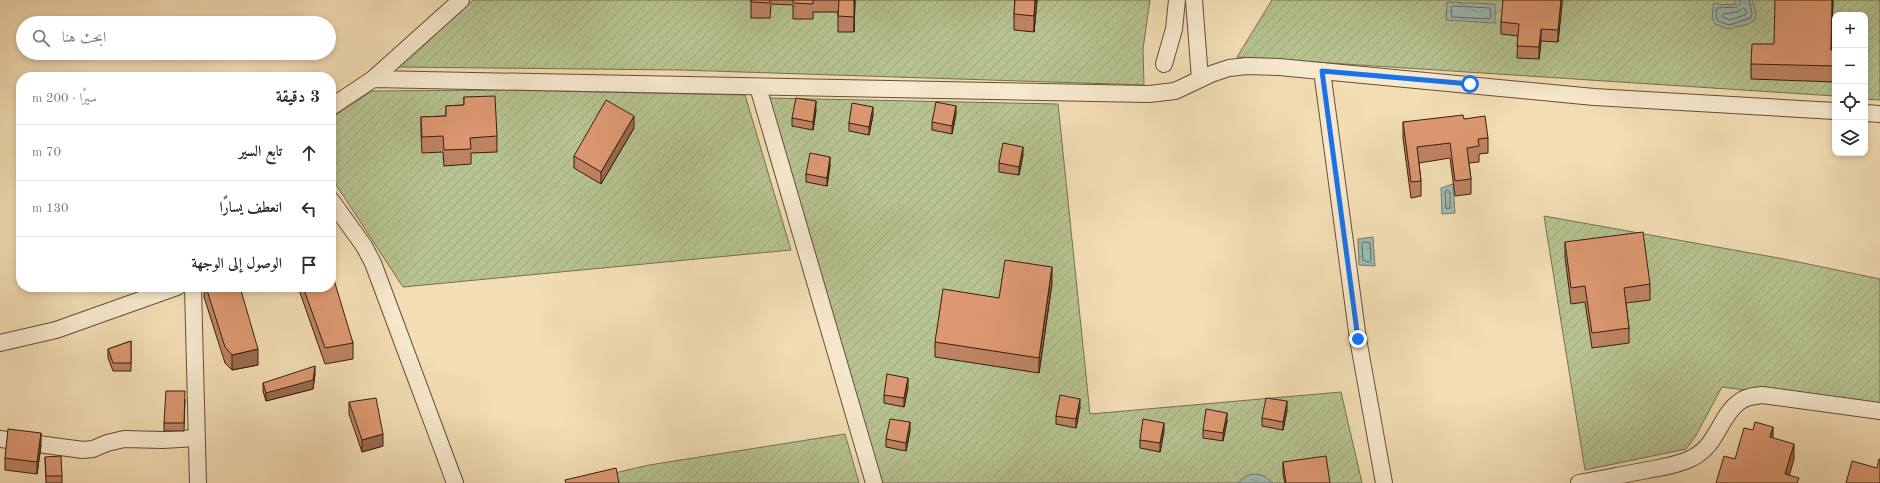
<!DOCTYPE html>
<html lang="ar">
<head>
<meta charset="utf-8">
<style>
	:root { --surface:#fff; --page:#f2f2f3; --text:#2b2b33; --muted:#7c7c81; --line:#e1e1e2 }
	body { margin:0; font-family:"Old Standard TT",Amiri,serif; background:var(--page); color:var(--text); direction:rtl }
	.controls { position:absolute; right:12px; top:12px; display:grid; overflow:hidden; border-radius:8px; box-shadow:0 2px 6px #0003 }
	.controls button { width:36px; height:36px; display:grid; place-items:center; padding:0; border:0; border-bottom:1px solid var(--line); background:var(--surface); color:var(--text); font:20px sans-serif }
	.stop { position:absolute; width:12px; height:12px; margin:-9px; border:3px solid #1a73e8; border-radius:50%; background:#fff }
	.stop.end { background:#1a73e8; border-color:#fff; box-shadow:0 1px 4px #0008 }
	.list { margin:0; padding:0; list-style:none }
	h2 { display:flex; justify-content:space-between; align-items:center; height:52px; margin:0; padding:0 16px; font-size:17px }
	h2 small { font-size:13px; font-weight:400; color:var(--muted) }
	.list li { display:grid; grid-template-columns:26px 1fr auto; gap:12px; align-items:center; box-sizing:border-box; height:56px; padding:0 16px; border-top:1px solid var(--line) }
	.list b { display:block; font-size:15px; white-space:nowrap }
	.list em { font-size:13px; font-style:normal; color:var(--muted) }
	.icon { flex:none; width:22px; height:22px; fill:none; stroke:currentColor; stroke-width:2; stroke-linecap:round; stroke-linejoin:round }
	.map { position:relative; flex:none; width:1880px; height:483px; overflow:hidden; direction:ltr }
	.search { position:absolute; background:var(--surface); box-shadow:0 2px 6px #0003; left:16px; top:16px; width:320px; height:44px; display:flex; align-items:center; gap:10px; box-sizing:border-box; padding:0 14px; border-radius:22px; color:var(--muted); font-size:15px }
	.panel { position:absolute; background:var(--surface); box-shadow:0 2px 6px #0003; left:16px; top:72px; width:320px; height:220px; border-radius:16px; direction:rtl }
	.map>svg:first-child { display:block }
	.garden { fill:url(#garden-furrows); stroke:#767050 }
	.water { fill:url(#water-ripples); stroke:#747c72 }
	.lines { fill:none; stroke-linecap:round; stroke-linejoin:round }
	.shore { stroke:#6a6c62; stroke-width:1 }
	.street-casing { stroke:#654d3a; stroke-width:18 }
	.street { stroke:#f7e9ce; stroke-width:16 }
	.wall { fill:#be8361; stroke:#361d11 }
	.shaded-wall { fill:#9b6a4f; stroke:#361d11 }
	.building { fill:#dd9871; stroke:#361d11 }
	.route { stroke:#1a73e8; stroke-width:5 }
</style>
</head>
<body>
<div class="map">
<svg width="1880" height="483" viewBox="0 0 1880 483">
	<defs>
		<pattern id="garden-furrows" width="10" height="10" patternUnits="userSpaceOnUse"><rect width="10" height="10" fill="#b6c290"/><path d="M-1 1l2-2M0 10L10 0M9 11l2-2" fill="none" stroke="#9da67b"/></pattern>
		<pattern id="water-ripples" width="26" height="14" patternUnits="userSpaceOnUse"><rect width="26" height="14" fill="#9dbbb3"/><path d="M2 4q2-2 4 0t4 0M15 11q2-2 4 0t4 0" fill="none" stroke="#88a099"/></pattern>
	</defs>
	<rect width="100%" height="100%" fill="#f3ddb3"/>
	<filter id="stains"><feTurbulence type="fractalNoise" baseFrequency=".005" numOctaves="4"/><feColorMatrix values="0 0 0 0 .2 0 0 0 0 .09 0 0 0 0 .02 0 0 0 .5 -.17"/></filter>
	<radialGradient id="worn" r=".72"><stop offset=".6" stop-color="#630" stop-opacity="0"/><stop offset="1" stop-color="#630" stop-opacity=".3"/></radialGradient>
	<g class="garden">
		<path d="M473,0H1150L1143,49L1144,85L680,70L399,67Z"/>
		<path d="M1272,0H1880V100L1865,99V15H1835V96L1237,57Z"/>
		<path d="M507,90L745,95L791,250L403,287L331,177V118L372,91Z"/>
		<path d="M766,98L1058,104L1090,414L1341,392L1362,483H881Z"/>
		<path d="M1544,216L1784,259L1880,279V408L1722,387L1695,437L1686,449L1585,470Z"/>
		<path d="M845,434L859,483H572L649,465Z"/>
	</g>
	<g class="water">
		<path d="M1735,0H1752L1756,13L1755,20L1749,24L1728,29L1715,24L1712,17L1714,3L1722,5L1736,4Z"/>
		<path d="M1447,2L1495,4V23L1446,20Z"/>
		<path d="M1453,184L1455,213L1442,214L1441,188Z"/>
		<path d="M1373,237L1375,266L1359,265L1358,239Z"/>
		<path d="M1256,474L1264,476L1273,483H1238L1248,475Z"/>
	</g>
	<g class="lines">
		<g class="shore">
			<path d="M1740,0V4L1737,7L1717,8L1716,16L1718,21L1729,25L1751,18L1752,13L1749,0"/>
			<path d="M1453,6L1490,8L1491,17L1489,19L1452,17L1451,8Z"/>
			<path d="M1744,8L1747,12L1745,15L1729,20L1722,16L1723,14L1737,12Z"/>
			<path d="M1448,190L1450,192V208L1447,209L1446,208L1445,192Z"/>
			<path d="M1364,242L1370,243L1371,260L1369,262L1363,260L1362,244Z"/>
		</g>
		<g class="street-casing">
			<g id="street">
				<path d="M1194,0L1200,79"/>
				<path d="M1164,64L1174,29L1177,0"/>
				<path d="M1322,71L1358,339L1384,483"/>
				<path d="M373,79L461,0"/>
				<path d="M758,87L874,483"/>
				<path d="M331,107L373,79L1149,94L1175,91L1211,74L1229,68L1247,66L1279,67L1594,97L1835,111"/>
				<path d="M1865,113L1880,114"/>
				<path d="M331,200L364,246L373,263L455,483"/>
				<path d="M193,287L198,483"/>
				<path d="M0,343L56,330L177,287"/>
				<path d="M0,439L83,450L93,449L107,443L124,439L163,440L196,438"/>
				<path d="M1579,483C1602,479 1625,474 1648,470C1663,467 1679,465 1692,458C1718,445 1719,417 1739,402C1745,397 1753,396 1762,395L1880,411"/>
			</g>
		</g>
		<use href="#street" class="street"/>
	</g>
	<g class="wall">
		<path d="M751,0H855L854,32H838V12H813V19H793V5L771,4L770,18H751Z"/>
		<path d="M1015,0H1037L1034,32L1014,30V14Z"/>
		<path d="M1562,0L1558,42L1541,41L1539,59L1517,58L1518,36L1501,34V22Z"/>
		<path d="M1831,50H1835V82L1751,79V64Z"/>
		<path d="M464,97L497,136V152L471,153V164L444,166L443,152L422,153L421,133V117L446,116V106L464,105Z"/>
		<path d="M816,110L813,130L792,126V118Z"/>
		<path d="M956,114L952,134L932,130V122Z"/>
		<path d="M873,115L869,135L849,131V123Z"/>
		<path d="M1464,119L1488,138V153L1479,154V162L1469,163L1471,179V194L1455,196L1450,158L1419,163L1421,181V196L1411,198L1403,138V122Z"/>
		<path d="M634,128L601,184L574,168V156Z"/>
		<path d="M1023,155L1019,175L999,172V163Z"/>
		<path d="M830,165L827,186L806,182V174Z"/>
		<path d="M1565,242L1650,284V300L1626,303L1629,328V343L1592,348L1585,302L1571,304L1565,257Z"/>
		<path d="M1052,283L1039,373L935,357V342L999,298Z"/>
		<path d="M204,287H240L258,365L232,370L225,363L204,297Z"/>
		<path d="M298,287H331L353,343V359L325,364Z"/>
		<path d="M131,341V371H113L108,358V349Z"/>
		<path d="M315,374L313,389L266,401L263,391V383Z"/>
		<path d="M908,387L904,407L884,403V395Z"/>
		<path d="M185,399L184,431H164V423Z"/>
		<path d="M349,402L383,446L362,452L349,414Z"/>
		<path d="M1080,407L1076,428L1056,424V416Z"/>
		<path d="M1287,410L1283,430L1262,426V418Z"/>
		<path d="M1227,421L1223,441L1203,438V430Z"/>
		<path d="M910,431L906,451L886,447V439Z"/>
		<path d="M1164,431L1160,452L1140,448V440Z"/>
		<path d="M41,445L37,474L5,470V458Z"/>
		<path d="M45,457L62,476V483H46Z"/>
		<path d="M1283,462L1330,483H1285L1283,474Z"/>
	</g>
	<g class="shaded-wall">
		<path d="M854,0H855L854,32Z"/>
		<path d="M1035,0H1037L1034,32V16Z"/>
		<path d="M1561,0H1562V5L1558,42V30Z"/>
		<path d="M1833,0L1831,66V50Z"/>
		<path d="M1541,29V41L1539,59V47Z"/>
		<path d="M816,101V110L813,130V122Z"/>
		<path d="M956,106V114L952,134V126Z"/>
		<path d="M873,107V115L869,135V127Z"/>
		<path d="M634,116V128L601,184V172Z"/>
		<path d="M1023,147V155L1019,175V167Z"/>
		<path d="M830,157V165L827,186V178Z"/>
		<path d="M1052,267V283L1039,373V358Z"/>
		<path d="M258,349V365L232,370V355Z"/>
		<path d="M315,366V374L313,389L266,401V393Z"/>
		<path d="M908,378V387L904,407V398Z"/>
		<path d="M1080,399V407L1076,428V419Z"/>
		<path d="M1287,401V410L1283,430V422Z"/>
		<path d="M1227,413V421L1223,441V433Z"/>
		<path d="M910,422V431L906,451V443Z"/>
		<path d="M1164,423V431L1160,452V443Z"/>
		<path d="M1773,427V442L1770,437Z"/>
		<path d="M41,433V445L37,474V462Z"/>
		<path d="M383,434V446L362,452V440Z"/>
		<path d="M1794,444V459L1787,483L1785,474Z"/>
	</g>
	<g class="building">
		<path d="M751,0H770V3L751,2Z"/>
		<path d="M793,0H813V4L793,3Z"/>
		<path d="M839,0H854V17L838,16Z"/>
		<path d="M1015,0H1035L1034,16L1014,14Z"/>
		<path d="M1503,0H1561L1558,30L1541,29L1539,47L1517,46L1519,24L1501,22Z"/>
		<path d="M1775,0H1832L1831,50H1835V66L1751,64L1752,44H1774Z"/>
		<path d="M495,96L497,136L470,138L471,149L444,150L443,136L422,137L421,117L446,116V106L464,105V97Z"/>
		<path d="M796,98L816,101L813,122L792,118Z"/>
		<path d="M606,100L634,116L601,172L574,156Z"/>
		<path d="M936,102L956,106L952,126L932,122Z"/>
		<path d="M852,103L873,107L869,127L849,123Z"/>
		<path d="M1463,115L1464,119L1485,116L1488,138L1478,139L1479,146L1467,148L1471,179L1455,181L1450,143L1417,147L1421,181L1411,182L1403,122Z"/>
		<path d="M1003,143L1023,147L1019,167L999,163Z"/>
		<path d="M810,153L830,157L827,178L806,174Z"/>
		<path d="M1643,232L1650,284L1624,288L1629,328L1592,333L1585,286L1571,288L1565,242Z"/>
		<path d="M1005,260L1052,267L1039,358L935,342L943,289L999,298Z"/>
		<path d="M331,270L353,343L325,348L303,287H331Z"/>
		<path d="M206,287H240L258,349L232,355L225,347Z"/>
		<path d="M131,341V363H113L108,349Z"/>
		<path d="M315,366L313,380L266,393L263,383Z"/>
		<path d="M887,374L908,378L904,398L884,395Z"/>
		<path d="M166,391H185L184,423H164Z"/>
		<path d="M1060,395L1080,399L1076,419L1056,416Z"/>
		<path d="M376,398L383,434L362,440L349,402Z"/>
		<path d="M1266,398L1287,401L1283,422L1262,418Z"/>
		<path d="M1206,409L1227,413L1223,433L1203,430Z"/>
		<path d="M890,419L910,422L906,443L886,439Z"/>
		<path d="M1143,419L1164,423L1160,443L1140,440Z"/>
		<path d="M1755,422L1773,427L1770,437L1794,444L1785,474L1799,478L1797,483H1716L1724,456L1735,459L1744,428L1753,430Z"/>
		<path d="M8,429L41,433L37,462L5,458Z"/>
		<path d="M61,456L62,476H46L45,457Z"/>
		<path d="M1326,456L1330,483H1286L1283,462Z"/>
		<path d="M1879,459H1880V483H1846L1852,461L1877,468Z"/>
		<path d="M616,468L619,483H566L565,480Z"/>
	</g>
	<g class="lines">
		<path class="route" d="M1358,339L1322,71L1470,84"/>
	</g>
	<rect width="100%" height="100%" filter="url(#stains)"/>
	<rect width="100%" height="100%" fill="url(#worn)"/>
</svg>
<div class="controls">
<button>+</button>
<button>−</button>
<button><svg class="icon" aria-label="locate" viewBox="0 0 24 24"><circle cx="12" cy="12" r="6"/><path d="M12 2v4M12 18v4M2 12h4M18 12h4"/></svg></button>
<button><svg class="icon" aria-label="layers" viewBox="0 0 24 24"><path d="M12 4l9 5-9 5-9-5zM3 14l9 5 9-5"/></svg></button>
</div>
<div class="stop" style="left:1470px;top:84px"></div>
<div class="stop end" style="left:1358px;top:339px"></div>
<div class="search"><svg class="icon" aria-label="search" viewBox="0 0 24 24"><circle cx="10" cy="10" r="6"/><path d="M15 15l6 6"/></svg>ابحث هنا</div>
<section class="panel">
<h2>3 دقيقة<small>سيرًا · 200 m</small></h2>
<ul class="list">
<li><svg class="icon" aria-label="ahead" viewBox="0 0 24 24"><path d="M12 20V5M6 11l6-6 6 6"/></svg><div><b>تابع السير</b></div><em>70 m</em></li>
<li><svg class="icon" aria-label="left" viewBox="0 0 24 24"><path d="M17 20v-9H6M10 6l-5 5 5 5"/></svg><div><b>انعطف يسارًا</b></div><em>130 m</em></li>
<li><svg class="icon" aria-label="arrive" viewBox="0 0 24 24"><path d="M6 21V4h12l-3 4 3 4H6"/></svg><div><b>الوصول إلى الوجهة</b></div></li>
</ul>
</section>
</div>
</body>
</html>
